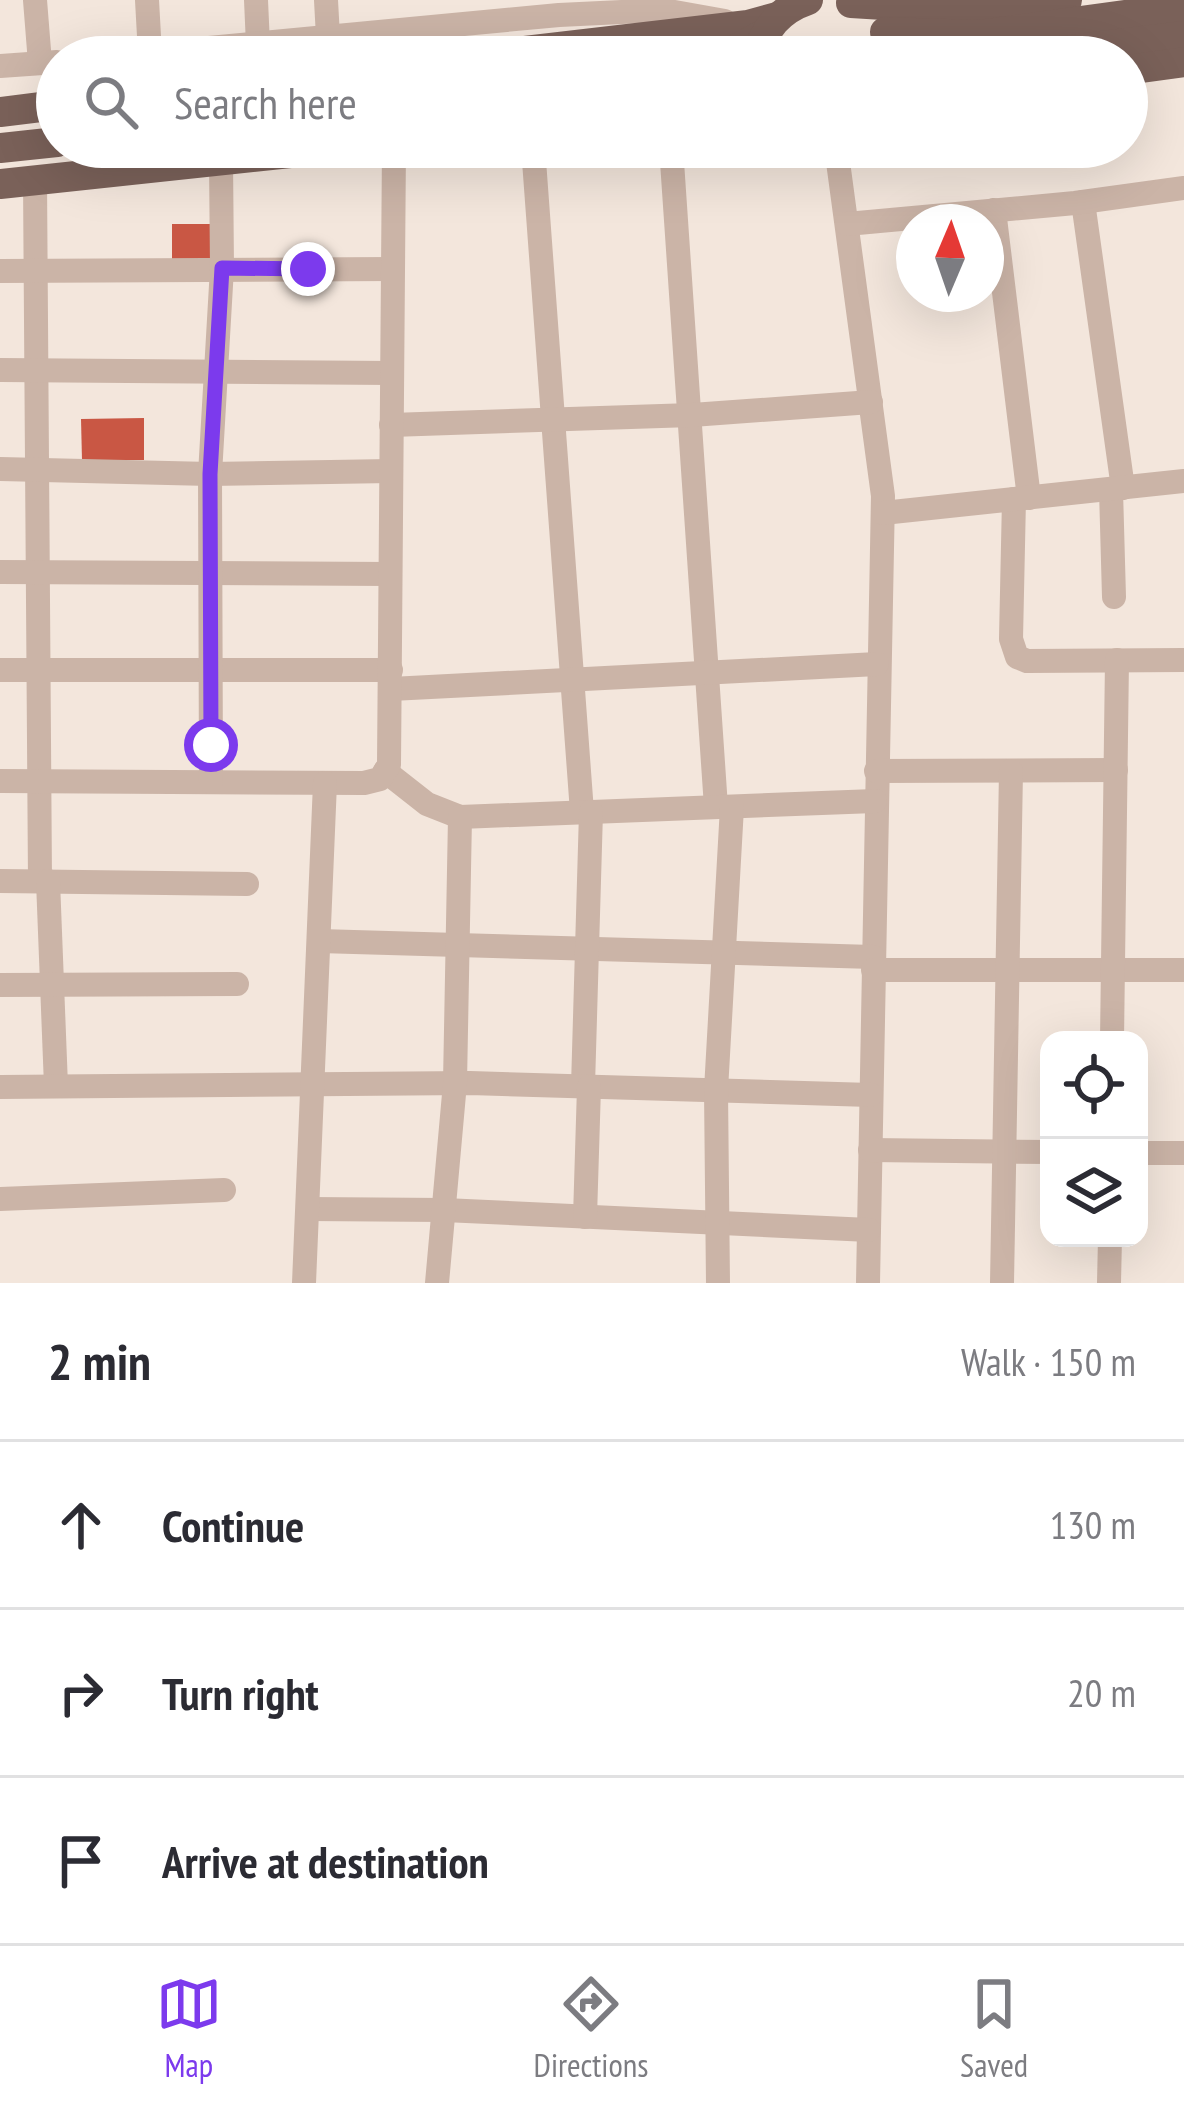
<!DOCTYPE html>
<html lang="en">
<head>
<meta charset="utf-8">
<style>
	:root { --surface:#fff; --page:#f7f7f7; --text:#2b2b33; --muted:#7c7c81; --line:#e1e1e2; --accent:#7c3aed }
	body { margin:0; font-family:"PT Sans Narrow",sans-serif; background:var(--page); color:var(--text) }
	.controls { position:absolute; right:36px; bottom:36px; display:grid; overflow:hidden; border-radius:24px; box-shadow:0 12px 48px #0002 }
	.controls button { width:108px; height:108px; display:grid; place-items:center; padding:0; border:0; border-bottom:3px solid var(--line); background:var(--surface); color:var(--text); font:60px sans-serif }
	.compass { position:absolute; left:896px; top:204px; width:108px; height:108px; border-radius:50%; background:var(--surface); box-shadow:0 12px 48px #0002; rotate:2deg }
	.stop { position:absolute; width:36px; height:36px; margin:-27px; border:9px solid #7c3aed; border-radius:50%; background:#fff }
	.stop.end { background:#7c3aed; border-color:#fff; box-shadow:0 3px 12px #0008 }
	.list { margin:0; padding:0; list-style:none }
	h2 { display:flex; justify-content:space-between; align-items:center; height:156px; margin:0; padding:0 48px; font-size:51px }
	h2 small { font-size:39px; font-weight:400; color:var(--muted) }
	.list li { display:grid; grid-template-columns:78px 1fr auto; gap:36px; align-items:center; box-sizing:border-box; height:168px; padding:0 48px; border-top:3px solid var(--line) }
	.list b { display:block; font-size:45px; white-space:nowrap }
	.list em { font-size:39px; font-style:normal; color:var(--muted) }
	.icon { flex:none; width:66px; height:66px; fill:none; stroke:currentColor; stroke-width:2; stroke-linecap:round; stroke-linejoin:round }
	.map { position:relative; flex:none; width:1184px; height:1283px; overflow:hidden }
	.search { position:absolute; background:var(--surface); box-shadow:0 12px 48px #0002; left:36px; right:36px; top:36px; height:132px; display:flex; align-items:center; gap:30px; box-sizing:border-box; padding:0 42px; border-radius:66px; color:var(--muted); font-size:45px }
	.sheet { height:660px; background:var(--surface) }
	nav { display:flex; justify-content:space-around; align-items:center; box-sizing:border-box; height:168px; border-top:3px solid var(--line); background:var(--surface); font-size:33px; color:var(--muted) }
	nav a { display:grid; justify-items:center; gap:6px }
	nav .on { color:var(--accent) }
	.map>svg:first-child { display:block }
	.building { fill:#c95744 }
	.lines { fill:none; stroke-linecap:round; stroke-linejoin:round }
	.minor { stroke:#cbb4a7; stroke-width:24 }
	.major { stroke:#7a6159; stroke-width:30 }
	.route { stroke:#7c3aed; stroke-width:15 }
</style>
</head>
<body>
<div class="map">
<svg width="1184" height="1283" viewBox="0 0 1184 1283">
	<rect width="100%" height="100%" fill="#f3e6dc"/>
	<g class="building">
		<rect x="172" y="224" width="40" height="38"/>
		<path d="M144,418V460H82L81,419Z"/>
	</g>
	<g class="lines">
		<g class="minor">
			<path d="M35,0L40,63"/>
			<path d="M147,0L150,54"/>
			<path d="M256,0L258,45"/>
			<path d="M326,0L328,37"/>
			<path d="M113,57L559,15L663,10L725,21"/>
			<path d="M0,66L57,62"/>
			<path d="M533,147L582,812"/>
			<path d="M671,147L716,807"/>
			<path d="M836,147L883,496L868,1283"/>
			<path d="M35,180L40,881"/>
			<path d="M1083,202L1123,488"/>
			<path d="M994,210L1029,498"/>
			<path d="M847,224L1075,203L1184,188"/>
			<path d="M0,271L393,269"/>
			<path d="M0,370L392,373"/>
			<path d="M391,425L692,415L871,402"/>
			<path d="M0,469L210,474L391,471"/>
			<path d="M1111,490L1114,597"/>
			<path d="M1014,499L1011,639L1017,657L1027,661L1184,660"/>
			<path d="M883,513L1184,481"/>
			<path d="M0,572L390,574"/>
			<path d="M0,670H391"/>
			<path d="M391,689L877,664"/>
			<path d="M385,771L427,804L460,817L875,801"/>
			<path d="M876,771L1116,770"/>
			<path d="M0,781L364,783L380,779L389,765L394,147"/>
			<path d="M211,782L210,474L222,268L221,160"/>
			<path d="M0,881L247,884"/>
			<path d="M48,881L56,1086"/>
			<path d="M319,941L873,957"/>
			<path d="M873,970H1184"/>
			<path d="M0,985L237,984"/>
			<path d="M1112,1040L1117,660"/>
			<path d="M583,1086L591,812"/>
			<path d="M0,1087L470,1083L871,1095"/>
			<path d="M870,1150L1049,1152"/>
			<path d="M1139,1153H1184"/>
			<path d="M0,1199L224,1190"/>
			<path d="M308,1209L444,1210L869,1230"/>
			<path d="M585,1217L589,1087"/>
			<path d="M304,1283L325,783"/>
			<path d="M437,1283L455,1083L460,817"/>
			<path d="M718,1283L716,1090L732,807"/>
			<path d="M1002,1283L1011,771"/>
			<path d="M1109,1283L1110,1238"/>
		</g>
		<g class="major">
			<path d="M851,3L982,11L1067,0"/>
			<path d="M885,32L978,35L1184,7"/>
			<path d="M471,57L748,25L777,17"/>
			<path d="M722,57L764,34"/>
			<path d="M756,57C765,28 779,10 808,0"/>
			<path d="M1011,57L1184,36"/>
			<path d="M1127,70L1184,62"/>
			<path d="M0,112L57,105"/>
			<path d="M0,148L57,142"/>
			<path d="M0,184L347,147"/>
		</g>
	</g>
	<g class="lines">
		<path class="route" d="M211,745L210,474L222,268L308,269"/>
	</g>
</svg>
<div class="controls">
<button><svg class="icon" aria-label="locate" viewBox="0 0 24 24"><circle cx="12" cy="12" r="6"/><path d="M12 2v4M12 18v4M2 12h4M18 12h4"/></svg></button>
<button><svg class="icon" aria-label="layers" viewBox="0 0 24 24"><path d="M12 4l9 5-9 5-9-5zM3 14l9 5 9-5"/></svg></button>
</div>
<svg class="compass" viewBox="-18 -18 36 36"><path d="M0-13l5 13h-10z" fill="#e53935"/><path d="M0 13l5-13h-10z" fill="#7c7c81"/></svg>
<div class="stop" style="left:211px;top:745px"></div>
<div class="stop end" style="left:308px;top:269px"></div>
<div class="search"><svg class="icon" aria-label="search" viewBox="0 0 24 24"><circle cx="10" cy="10" r="6"/><path d="M15 15l6 6"/></svg>Search here</div>
</div>
<section class="sheet">
<h2>2 min<small>Walk · 150 m</small></h2>
<ul class="list">
<li><svg class="icon" aria-label="ahead" viewBox="0 0 24 24"><path d="M12 20V5M6 11l6-6 6 6"/></svg><div><b>Continue</b></div><em>130 m</em></li>
<li><svg class="icon" aria-label="right" viewBox="0 0 24 24"><path d="M7 20v-9h11M14 6l5 5-5 5"/></svg><div><b>Turn right</b></div><em>20 m</em></li>
<li><svg class="icon" aria-label="arrive" viewBox="0 0 24 24"><path d="M6 21V4h12l-3 4 3 4H6"/></svg><div><b>Arrive at destination</b></div></li>
</ul>
</section>
<nav>
<a class="on"><svg class="icon" aria-label="map" viewBox="0 0 24 24"><path d="M3 6l6-2 6 2 6-2v14l-6 2-6-2-6 2zM9 4v14M15 6v14"/></svg>Map</a>
<a><svg class="icon" aria-label="directions" viewBox="0 0 24 24"><path d="M12 3l9 9-9 9-9-9zM9 14v-3h6M13 9l2 2-2 2"/></svg>Directions</a>
<a><svg class="icon" aria-label="saved" viewBox="0 0 24 24"><path d="M7 4h10v16l-5-4-5 4z"/></svg>Saved</a>
</nav>
</body>
</html>
